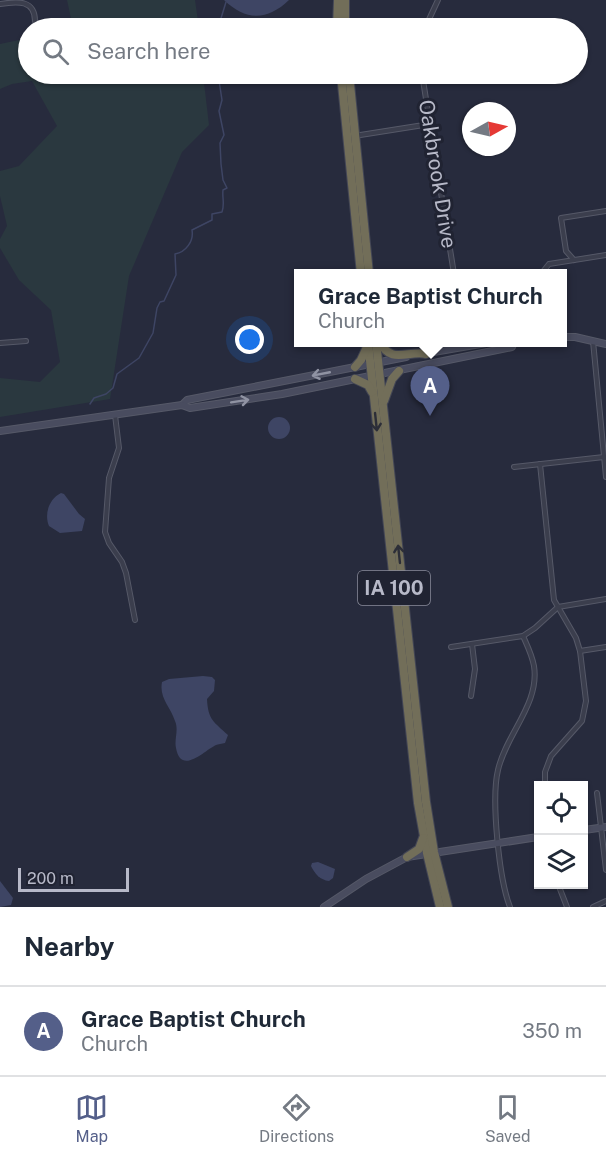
<!DOCTYPE html>
<html lang="en">
<head>
<meta charset="utf-8">
<style>
	:root { --surface:#fff; --page:#f6f6f7; --text:#1f2937; --muted:#747a83; --line:#e0e1e3; --accent:#545f89 }
	body { margin:0; font-family:"Public Sans",sans-serif; background:var(--page); color:var(--text) }
	.controls { position:absolute; right:18px; bottom:18px; display:grid; overflow:hidden; border-radius:0px; box-shadow:0 2px 4px #0004 }
	.controls button { width:54px; height:54px; display:grid; place-items:center; padding:0; border:0; border-bottom:2px solid var(--line); background:var(--surface); color:var(--text); font:30px sans-serif }
	.compass { position:absolute; left:462px; top:102px; width:54px; height:54px; border-radius:50%; background:var(--surface); box-shadow:0 2px 4px #0004; rotate:82deg }
	.scale { position:absolute; left:18px; bottom:15px; width:111px; box-sizing:border-box; padding-left:6px; border:3px solid #b7b9c8; border-top:0; font-size:16px; line-height:21px; white-space:nowrap; color:#b7b9c8; -webkit-text-stroke:4px #202332; paint-order:stroke }
	.you { position:absolute; left:250px; top:340px; width:21px; height:21px; margin:-15px; border:4px solid #fff; border-radius:50%; background:#1a73e8; box-shadow:0 0 0 9px #1a73e833 }
	.badge { display:grid; place-items:center; width:39px; height:39px; border-radius:50%; background:var(--accent); color:#fff; font-size:20px; font-weight:700 }
	.pin { position:absolute; translate:-50% -50px; filter:drop-shadow(0 2px 3px #0008) }
	.pin::after { content:''; position:absolute; top:32px; width:21px; height:18px; background:inherit; clip-path:polygon(0 0,100% 0,50% 100%) }
	.popup { position:absolute; left:294px; top:269px; width:273px; height:78px; box-sizing:border-box; display:grid; place-content:center; border-radius:0px; background:var(--surface); filter:drop-shadow(0 2px 4px #0005); font-size:20px; white-space:nowrap; color:var(--muted) }
	.popup b { font-size:22px; color:var(--text) }
	.popup::after { content:''; position:absolute; left:50%; top:100%; margin-left:-12px; border:12px solid transparent; border-top-color:var(--surface) }
	.list { margin:0; padding:0; list-style:none }
	h2 { display:flex; justify-content:space-between; align-items:center; height:78px; margin:0; padding:0 24px; font-size:26px }
	h2 small { font-size:20px; font-weight:400; color:var(--muted) }
	.list li { display:grid; grid-template-columns:39px 1fr auto; gap:18px; align-items:center; box-sizing:border-box; height:90px; padding:0 24px; border-top:2px solid var(--line) }
	.list b { display:block; font-size:22px; white-space:nowrap }
	.list p { margin:0; font-size:20px; white-space:nowrap; color:var(--muted) }
	.list em { font-size:20px; font-style:normal; color:var(--muted) }
	.icon { flex:none; width:33px; height:33px; fill:none; stroke:currentColor; stroke-width:2; stroke-linecap:round; stroke-linejoin:round }
	.map { position:relative; flex:none; width:606px; height:907px; overflow:hidden }
	.search { position:absolute; background:var(--surface); box-shadow:0 2px 4px #0004; left:18px; right:18px; top:18px; height:66px; display:flex; align-items:center; gap:15px; box-sizing:border-box; padding:0 21px; border-radius:33px; color:var(--muted); font-size:22px }
	.sheet { height:168px; background:var(--surface) }
	nav { display:flex; justify-content:space-around; align-items:center; box-sizing:border-box; height:84px; border-top:2px solid var(--line); background:var(--surface); font-size:16px; color:var(--muted) }
	nav a { display:grid; justify-items:center; gap:3px }
	nav .on { color:var(--accent) }
	.map>svg:first-child { display:block }
	.green { fill:#2a383f }
	.water { fill:#3e4564 }
	.lines { fill:none; stroke-linecap:round; stroke-linejoin:round }
	.stream { stroke:#3e4564; stroke-width:1.5 }
	.street-casing { stroke:#565968; stroke-width:6 }
	.secondary-casing { stroke:#565968; stroke-width:8 }
	.highway-casing { stroke:#434655; stroke-width:10 }
	.street { stroke:#3b3e4d; stroke-width:4 }
	.secondary { stroke:#494c5f; stroke-width:6 }
	.highway { stroke:#726e59; stroke-width:8 }
	.oneway { stroke:#9093a3 }
	.oneway2 { stroke:#2c2e38 }
	.labels { text-anchor:middle; dominant-baseline:central; stroke-width:6; stroke-linejoin:round; paint-order:stroke }
	.shield { fill:#202332; stroke:#8a8c9b; stroke-width:1.5 }
	.shield-label { font-size:20px; font-weight:bold; fill:#b7b9c8 }
	.street-label { font-size:21px; fill:#b7b9c8; stroke:#202332 }
</style>
</head>
<body>
<div class="map">
<svg width="606" height="907" viewBox="0 0 606 907">
	<rect width="100%" height="100%" fill="#272b3d"/>
	<g class="green">
		<path d="M67,0H195L199,28H73Z"/>
		<path d="M19,40H28V74H203L209,125L182,152L129,276L110,399L0,417V378L40,382L60,362L51,310L19,280L0,248V239L7,226L0,196V171L19,166L57,126L32,81L12,84L0,89V44Z"/>
	</g>
	<g class="water">
		<path d="M224,0H289C267,21 246,21 224,0Z"/>
		<circle cx="279" cy="428" r="11"/>
		<path d="M61,493L64,494L79,514L85,519L82,531L60,533L49,526C44,514 49,499 61,493Z"/>
		<path d="M203,676L212,677L215,680L214,691L207,699C208,720 214,722 228,735L225,743C222,744 218,744 216,745C205,750 181,776 176,748C174,739 179,730 175,721C170,706 159,698 162,682L169,679Z"/>
		<path d="M318,862L335,869L333,878L329,881C320,880 315,874 311,866L312,863Z"/>
		<path d="M0,881L13,898L11,905L0,907Z"/>
	</g>
	<g class="lines">
		<g class="stream">
			<path d="M218,28L226,2"/>
			<path d="M90,404L94,398L106,394L113,388L117,374L139,358L153,333L157,308L160,302L164,301L176,275L175,254C186,252 194,241 192,230L212,220V214L222,212C225,204 222,198 223,190L227,188L223,180L221,164L220,143L224,135L219,111L222,100L218,74"/>
		</g>
		<g class="street-casing">
			<g id="street">
				<path d="M0,4C18,1 35,0 35,21"/>
				<path d="M425,28L438,0"/>
				<path d="M422,74L454,274"/>
				<path d="M354,136L430,124"/>
				<path d="M574,260L566,251L561,218L606,211"/>
				<path d="M541,274L549,264L606,255"/>
				<path d="M593,341L606,477"/>
				<path d="M0,343L26,341"/>
				<path d="M115,415L119,448L109,478L105,532L109,543L122,562L126,573L135,620"/>
				<path d="M540,464L554,600L576,638L580,651L586,701L582,721L551,756L545,772V786"/>
				<path d="M514,467L604,457"/>
				<path d="M451,647L523,636L535,628L558,607L606,599"/>
				<path d="M580,651L606,647"/>
				<path d="M471,696L475,669L472,644"/>
				<path d="M597,793L606,870"/>
				<path d="M558,884L567,907"/>
				<path d="M510,907C499,879 491,799 498,770C506,734 540,704 534,666C532,655 527,645 523,636"/>
				<path d="M593,907L606,901"/>
			</g>
		</g>
		<g class="secondary-casing">
			<g id="secondary">
				<path d="M562,337H575L606,344"/>
				<path d="M422,354L492,342"/>
				<path d="M182,405L187,400L406,357"/>
				<path d="M0,431L182,405L190,408L282,394L512,347L514,342"/>
				<path d="M584,830L606,827"/>
				<path d="M324,907L366,879L407,857L538,837"/>
			</g>
		</g>
		<g class="highway-casing">
			<g id="highway">
				<path d="M337,28L338,0"/>
				<path d="M345,28V0"/>
				<path d="M341,74L361,274"/>
				<path d="M349,74L369,274"/>
				<path d="M368,342L418,803L427,853L440,907"/>
				<path d="M376,342L426,802L434,852L448,907"/>
				<path d="M380,342C391,365 408,350 426,354"/>
				<path d="M355,367L361,360L367,347"/>
				<path d="M355,379L368,385L372,392"/>
				<path d="M384,401L392,379L399,371"/>
				<path d="M407,857L419,849L423,838"/>
			</g>
		</g>
		<use href="#street" class="street"/>
		<use href="#secondary" class="secondary"/>
		<use href="#highway" class="highway"/>
	</g>
	<defs><path id="oneway-shaft" d="M-6 0H5M1.5-3L5.5 0L1.5 3" fill="none" stroke-width="1.6" stroke-linecap="round" stroke-linejoin="round" transform="scale(1.5)"/></defs>
	<g class="oneway">
		<use href="#oneway-shaft" transform="translate(321 374) rotate(169)"/>
		<use href="#oneway-shaft" transform="translate(240 401) rotate(-9)"/>
	</g>
	<g class="oneway2">
		<use href="#oneway-shaft" transform="translate(376 422) rotate(84)"/>
		<use href="#oneway-shaft" transform="translate(399 554) rotate(-96)"/>
	</g>
	<g class="labels">
		<rect class="shield" x="358" y="571" width="72" height="34" rx="4.5"/>
		<g class="shield-label">
			<text x="394" y="588">IA 100</text>
		</g>
		<g class="street-label">
			<text transform="translate(438 174) rotate(81)">Oakbrook Drive</text>
		</g>
	</g>
</svg>
<div class="controls">
<button><svg class="icon" aria-label="locate" viewBox="0 0 24 24"><circle cx="12" cy="12" r="6"/><path d="M12 2v4M12 18v4M2 12h4M18 12h4"/></svg></button>
<button><svg class="icon" aria-label="layers" viewBox="0 0 24 24"><path d="M12 4l9 5-9 5-9-5zM3 14l9 5 9-5"/></svg></button>
</div>
<svg class="compass" viewBox="-18 -18 36 36"><path d="M0-13l5 13h-10z" fill="#e53935"/><path d="M0 13l5-13h-10z" fill="#747a83"/></svg>
<div class="scale">200 m</div>
<div class="you"></div>
<div class="pin badge" style="left:430px;top:416px">A</div>
<div class="popup"><b>Grace Baptist Church</b>Church</div>
<div class="search"><svg class="icon" aria-label="search" viewBox="0 0 24 24"><circle cx="10" cy="10" r="6"/><path d="M15 15l6 6"/></svg>Search here</div>
</div>
<section class="sheet">
<h2>Nearby<small></small></h2>
<ul class="list">
<li><span class="badge">A</span><div><b>Grace Baptist Church</b><p>Church</p></div><em>350 m</em></li>
</ul>
</section>
<nav>
<a class="on"><svg class="icon" aria-label="map" viewBox="0 0 24 24"><path d="M3 6l6-2 6 2 6-2v14l-6 2-6-2-6 2zM9 4v14M15 6v14"/></svg>Map</a>
<a><svg class="icon" aria-label="directions" viewBox="0 0 24 24"><path d="M12 3l9 9-9 9-9-9zM9 14v-3h6M13 9l2 2-2 2"/></svg>Directions</a>
<a><svg class="icon" aria-label="saved" viewBox="0 0 24 24"><path d="M7 4h10v16l-5-4-5 4z"/></svg>Saved</a>
</nav>
</body>
</html>
